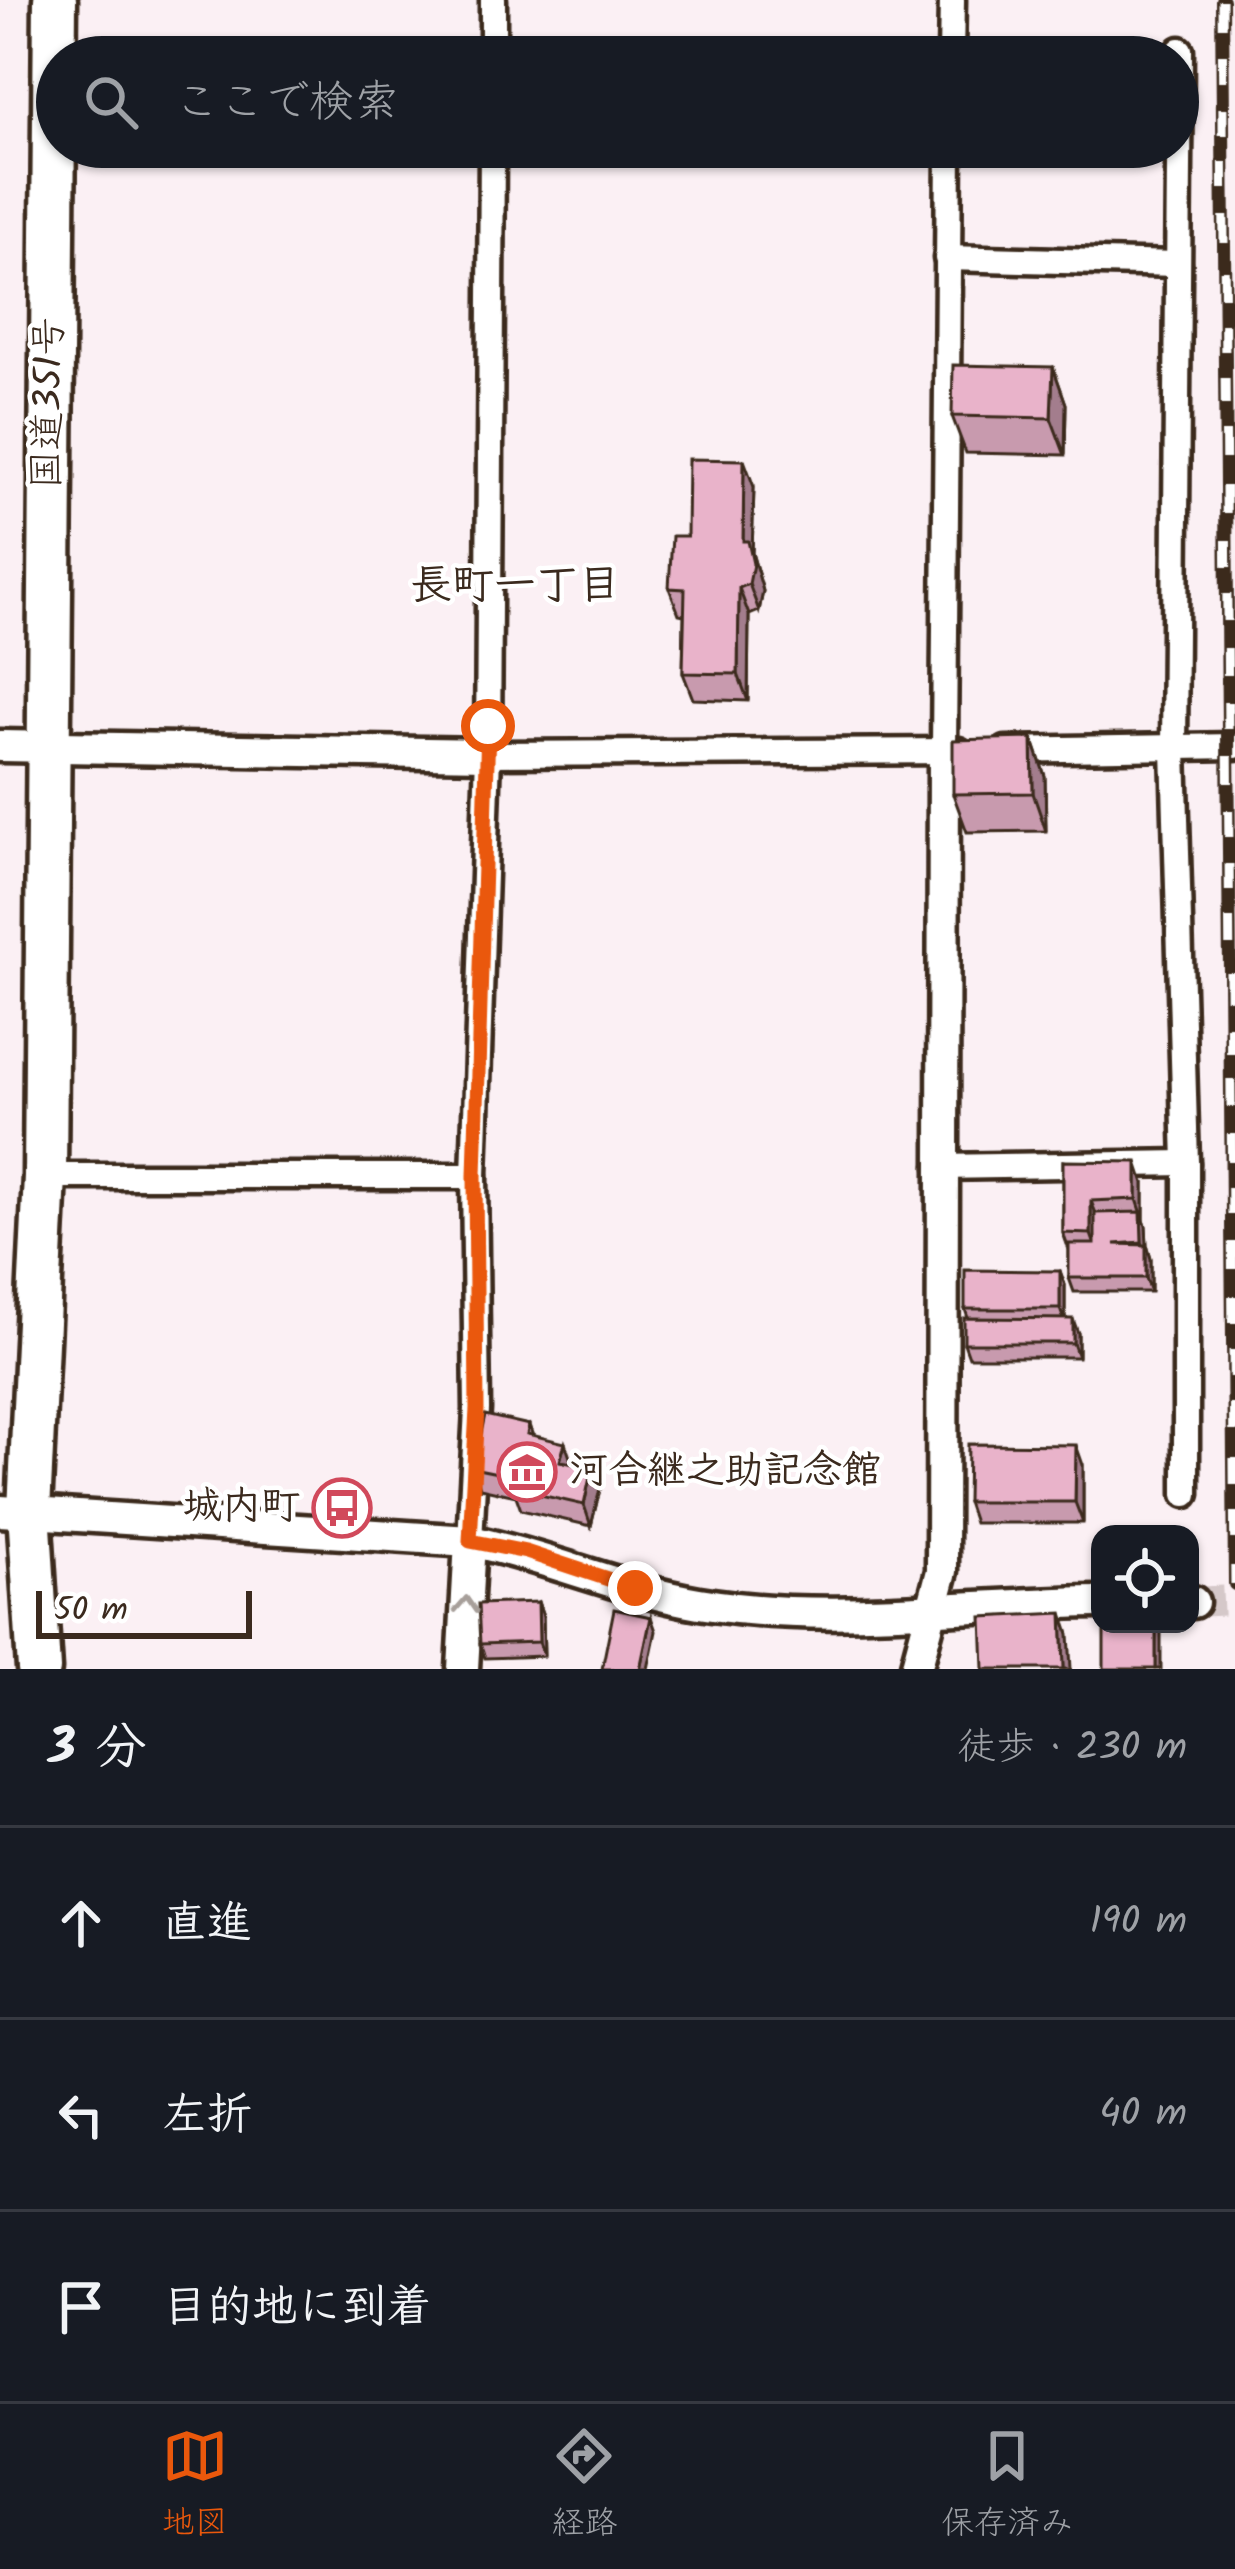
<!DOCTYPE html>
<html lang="ja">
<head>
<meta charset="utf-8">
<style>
	:root { --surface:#171b24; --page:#20242c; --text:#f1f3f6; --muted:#9ea1a6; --line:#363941; --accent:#ea580c }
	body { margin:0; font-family:Kalam,"Klee One",sans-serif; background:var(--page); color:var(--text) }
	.controls { position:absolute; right:36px; bottom:36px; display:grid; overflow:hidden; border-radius:24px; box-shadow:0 3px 9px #0004 }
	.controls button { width:108px; height:108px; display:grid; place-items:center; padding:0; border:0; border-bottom:3px solid var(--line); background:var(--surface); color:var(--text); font:60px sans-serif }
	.scale { position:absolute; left:36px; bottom:30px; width:216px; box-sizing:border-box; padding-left:12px; border:6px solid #3b2a1e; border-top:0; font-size:33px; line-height:42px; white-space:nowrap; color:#3b2a1e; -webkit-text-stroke:9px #fff; paint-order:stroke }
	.stop { position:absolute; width:36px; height:36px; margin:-27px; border:9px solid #ea580c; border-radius:50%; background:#fff }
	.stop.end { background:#ea580c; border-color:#fff; box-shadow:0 3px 12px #0008 }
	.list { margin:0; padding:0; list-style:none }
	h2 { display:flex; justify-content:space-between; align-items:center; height:156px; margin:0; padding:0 48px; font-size:51px }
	h2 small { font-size:39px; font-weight:400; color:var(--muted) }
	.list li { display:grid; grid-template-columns:78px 1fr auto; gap:36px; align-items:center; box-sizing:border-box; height:192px; padding:0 48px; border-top:3px solid var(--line) }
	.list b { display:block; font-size:45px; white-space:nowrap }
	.list em { font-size:39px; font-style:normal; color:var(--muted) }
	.icon { flex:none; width:66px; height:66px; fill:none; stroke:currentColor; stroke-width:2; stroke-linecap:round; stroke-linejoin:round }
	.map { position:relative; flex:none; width:1235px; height:1669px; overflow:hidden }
	.search { position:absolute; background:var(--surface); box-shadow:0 3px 9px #0004; left:36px; right:36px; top:36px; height:132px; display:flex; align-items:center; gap:30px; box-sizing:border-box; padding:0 42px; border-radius:66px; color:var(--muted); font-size:45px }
	.sheet { height:732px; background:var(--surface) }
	nav { display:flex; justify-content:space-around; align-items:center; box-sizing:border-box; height:168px; border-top:3px solid var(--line); background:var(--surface); font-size:33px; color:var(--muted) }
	nav a { display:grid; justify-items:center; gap:6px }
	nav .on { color:var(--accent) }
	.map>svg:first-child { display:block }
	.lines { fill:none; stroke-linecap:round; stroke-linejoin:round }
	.tertiary-tunnel { stroke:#d5c8c9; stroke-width:30; stroke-dasharray:30 15; stroke-linecap:butt }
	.minor-casing { stroke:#3b2a1e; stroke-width:33 }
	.tertiary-casing { stroke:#3b2a1e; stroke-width:39 }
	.trunk-casing { stroke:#3b2a1e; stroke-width:51 }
	.minor { stroke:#fff; stroke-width:24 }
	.tertiary { stroke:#fff; stroke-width:30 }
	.trunk { stroke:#fff; stroke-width:42 }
	.rail-casing { stroke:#3b2a1e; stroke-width:14 }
	.rail { stroke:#fff; stroke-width:9; stroke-dasharray:27; stroke-linecap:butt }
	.wall { fill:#c89aae; stroke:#3b2a1e; stroke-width:3 }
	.shaded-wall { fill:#a37d8d; stroke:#3b2a1e; stroke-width:3 }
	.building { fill:#e9b3ca; stroke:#3b2a1e; stroke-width:3 }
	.oneway { stroke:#a79f9a }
	.route { stroke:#ea580c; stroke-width:15 }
	.labels { text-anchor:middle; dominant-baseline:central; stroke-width:9; stroke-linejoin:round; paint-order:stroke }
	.street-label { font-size:39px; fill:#3b2a1e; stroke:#fff }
	.poi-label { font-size:39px; font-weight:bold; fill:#3b2a1e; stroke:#fff; text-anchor:start }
	.neighbourhood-label { font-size:42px; font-weight:bold; fill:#3b2a1e; stroke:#fff }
</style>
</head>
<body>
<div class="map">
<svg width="1235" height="1669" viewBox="0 0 1235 1669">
	<rect width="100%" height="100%" fill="#fbf0f4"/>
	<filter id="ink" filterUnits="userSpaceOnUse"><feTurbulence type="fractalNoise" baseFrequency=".00833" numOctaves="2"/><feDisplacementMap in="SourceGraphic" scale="24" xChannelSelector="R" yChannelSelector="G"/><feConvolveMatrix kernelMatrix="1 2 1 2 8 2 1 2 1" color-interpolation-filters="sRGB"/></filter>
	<g filter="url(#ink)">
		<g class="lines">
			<path class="tertiary-tunnel" d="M1193,1602L1235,1600"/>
			<g class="minor-casing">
				<g id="minor">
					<path d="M1180,50L1174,749L1186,1163V1494"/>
					<path d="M493,57V0"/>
					<path d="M951,57L952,0"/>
					<path d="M947,258L1178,264"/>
					<path d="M1006,750L1235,746"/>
					<path d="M944,751L949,147"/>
					<path d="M488,754L959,751"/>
					<path d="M940,1167L1186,1163"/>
					<path d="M45,1176H474"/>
					<path d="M470,1541L477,1409L474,1176L488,754L492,147"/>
				</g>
			</g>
			<g class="tertiary-casing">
				<g id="tertiary">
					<path d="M0,746L488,754"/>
					<path d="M0,1511L470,1541C548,1557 621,1590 699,1603C832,1625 967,1603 1100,1602"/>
					<path d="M1190,1602H1193"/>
					<path d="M463,1669L470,1541"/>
					<path d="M916,1669L942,1571L944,751"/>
				</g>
			</g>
			<g class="trunk-casing">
				<path id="trunk" d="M39,1669L29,1511L45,1176L55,0"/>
			</g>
			<use href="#minor" class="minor"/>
			<use href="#tertiary" class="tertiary"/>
			<use href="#trunk" class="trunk"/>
			<g class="rail-casing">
				<path id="rail" d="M1222,0L1235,1584"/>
			</g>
			<use href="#rail" class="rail"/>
		</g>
		<g class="wall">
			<path d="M1053,367L1066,404L1065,455L966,453L952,416Z"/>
			<path d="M754,487L752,553L763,591L759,611L749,615L748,701L693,699L683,673L684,615L679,614L669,588L687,536Z"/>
			<path d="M1032,738L1045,776L1046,831L967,832L953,794Z"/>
			<path d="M1063,1161L1144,1183V1220L1146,1226L1147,1245L1151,1259V1292H1074L1069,1278V1250L1063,1233Z"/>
			<path d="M1060,1271L1065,1285V1319L1078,1333V1357H969L964,1343L968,1318L965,1309Z"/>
			<path d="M529,1425L533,1436L572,1464L592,1468L600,1489L591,1526L521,1510L516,1496L480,1488L473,1468Z"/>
			<path d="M1083,1465V1523H974L967,1502Z"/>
			<path d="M538,1602L543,1616L544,1656L485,1658L480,1644Z"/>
		</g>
		<g class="shaded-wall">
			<path d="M1053,367L1066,404L1065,455L1051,418Z"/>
			<path d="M744,460L754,487L752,553L763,591L759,611L749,584L743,541Z"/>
			<path d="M739,588L749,615L748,701L738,674Z"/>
			<path d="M1032,738L1045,776L1046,831L1033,793Z"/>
			<path d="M1137,1162L1144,1183V1220L1137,1199Z"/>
			<path d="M1091,1201L1099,1221L1098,1254L1091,1234Z"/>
			<path d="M1141,1212L1146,1226L1147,1245L1151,1259V1292L1146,1278V1254L1142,1242Z"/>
			<path d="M1060,1271L1065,1285V1323L1060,1309Z"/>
			<path d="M1073,1319L1078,1333V1357L1073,1343Z"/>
			<path d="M565,1443L572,1463L560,1461Z"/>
			<path d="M1076,1445L1083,1465V1523L1075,1502Z"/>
			<path d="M592,1468L600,1489L591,1526L584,1505Z"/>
			<path d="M538,1602L543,1616L544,1656L539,1642Z"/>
			<path d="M1062,1613L1069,1634L1071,1669H1064Z"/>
			<path d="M651,1617L656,1631L648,1669H640Z"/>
			<path d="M1156,1624H1159L1161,1629V1669H1156Z"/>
		</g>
		<g class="building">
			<path d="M953,365L1053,367L1051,418L952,416Z"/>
			<path d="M688,459L744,460L743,541H748L753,564L749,584L739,588L738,674L683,673L685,589L669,588L672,536H687Z"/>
			<path d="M1032,738L1033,793L953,794V740Z"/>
			<path d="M1063,1161L1137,1162V1199L1091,1201V1234L1063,1233Z"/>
			<path d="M1141,1212L1142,1242L1115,1244L1146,1245V1278H1069V1244H1095V1213Z"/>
			<path d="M965,1270L1060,1271V1309H965Z"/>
			<path d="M964,1318L1073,1319V1343H964Z"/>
			<path d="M485,1415L529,1425L527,1434L565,1443L560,1461L592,1468L584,1505L514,1489L517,1477L473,1468Z"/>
			<path d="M968,1444L1076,1445L1075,1502H967Z"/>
			<path d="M538,1602L539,1642L480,1644L478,1604Z"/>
			<path d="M614,1609L651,1617L640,1669H602Z"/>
			<path d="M1062,1613L1064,1669H984L982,1617Z"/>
			<rect x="1104" y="1624" width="52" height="45"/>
		</g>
		<defs><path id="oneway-chevron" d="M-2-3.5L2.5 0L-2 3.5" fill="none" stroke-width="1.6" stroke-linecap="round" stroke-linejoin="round" transform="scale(3)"/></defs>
		<use class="oneway" href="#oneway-chevron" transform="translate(466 1605) rotate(-87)"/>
	</g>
	<g class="lines" filter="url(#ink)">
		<path class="route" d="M488,726L475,1176L477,1409L470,1541L526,1552L635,1588"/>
	</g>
	<defs>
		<g id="museum-ring" transform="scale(3)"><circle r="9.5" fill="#fff" stroke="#d1495b" stroke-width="1.5"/><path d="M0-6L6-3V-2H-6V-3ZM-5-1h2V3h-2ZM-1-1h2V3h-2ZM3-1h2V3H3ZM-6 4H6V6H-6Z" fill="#d1495b"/></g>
		<g id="bus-ring" transform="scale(3)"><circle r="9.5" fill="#fff" stroke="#d1495b" stroke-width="1.5"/><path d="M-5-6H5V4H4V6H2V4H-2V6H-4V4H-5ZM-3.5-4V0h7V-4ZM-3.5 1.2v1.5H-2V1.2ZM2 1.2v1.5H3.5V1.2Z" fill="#d1495b"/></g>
	</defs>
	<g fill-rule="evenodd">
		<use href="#museum-ring" x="527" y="1472"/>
		<use href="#bus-ring" x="342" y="1508"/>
	</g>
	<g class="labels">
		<g class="street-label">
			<text transform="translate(50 403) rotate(-89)">国道351号</text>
		</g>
		<g class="poi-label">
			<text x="569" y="1472">河合継之助記念館</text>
			<text x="300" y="1508" text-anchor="end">城内町</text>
		</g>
		<g class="neighbourhood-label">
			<text x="515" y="586">長町一丁目</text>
		</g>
	</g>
</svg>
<div class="controls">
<button><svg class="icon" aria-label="locate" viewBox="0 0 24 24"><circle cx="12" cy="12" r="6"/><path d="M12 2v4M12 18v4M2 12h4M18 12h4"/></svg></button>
</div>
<div class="scale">50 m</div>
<div class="stop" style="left:488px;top:726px"></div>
<div class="stop end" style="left:635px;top:1588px"></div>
<div class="search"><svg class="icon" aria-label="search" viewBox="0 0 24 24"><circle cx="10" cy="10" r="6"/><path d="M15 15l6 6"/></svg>ここで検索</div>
</div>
<section class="sheet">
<h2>3 分<small>徒歩 · 230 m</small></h2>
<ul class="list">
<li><svg class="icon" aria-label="ahead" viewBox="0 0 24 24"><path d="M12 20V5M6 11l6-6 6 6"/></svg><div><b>直進</b></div><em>190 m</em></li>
<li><svg class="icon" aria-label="left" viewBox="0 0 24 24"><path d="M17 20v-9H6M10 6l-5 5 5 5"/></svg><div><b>左折</b></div><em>40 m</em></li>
<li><svg class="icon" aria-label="arrive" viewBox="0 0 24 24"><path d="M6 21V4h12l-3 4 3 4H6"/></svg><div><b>目的地に到着</b></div></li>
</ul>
</section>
<nav>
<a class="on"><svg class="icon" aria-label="map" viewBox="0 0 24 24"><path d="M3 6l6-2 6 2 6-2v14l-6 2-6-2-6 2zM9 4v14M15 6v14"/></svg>地図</a>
<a><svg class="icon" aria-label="directions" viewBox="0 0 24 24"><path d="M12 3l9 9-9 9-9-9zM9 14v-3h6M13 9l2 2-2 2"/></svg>経路</a>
<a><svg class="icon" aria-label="saved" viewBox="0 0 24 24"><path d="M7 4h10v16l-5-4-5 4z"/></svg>保存済み</a>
</nav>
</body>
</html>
